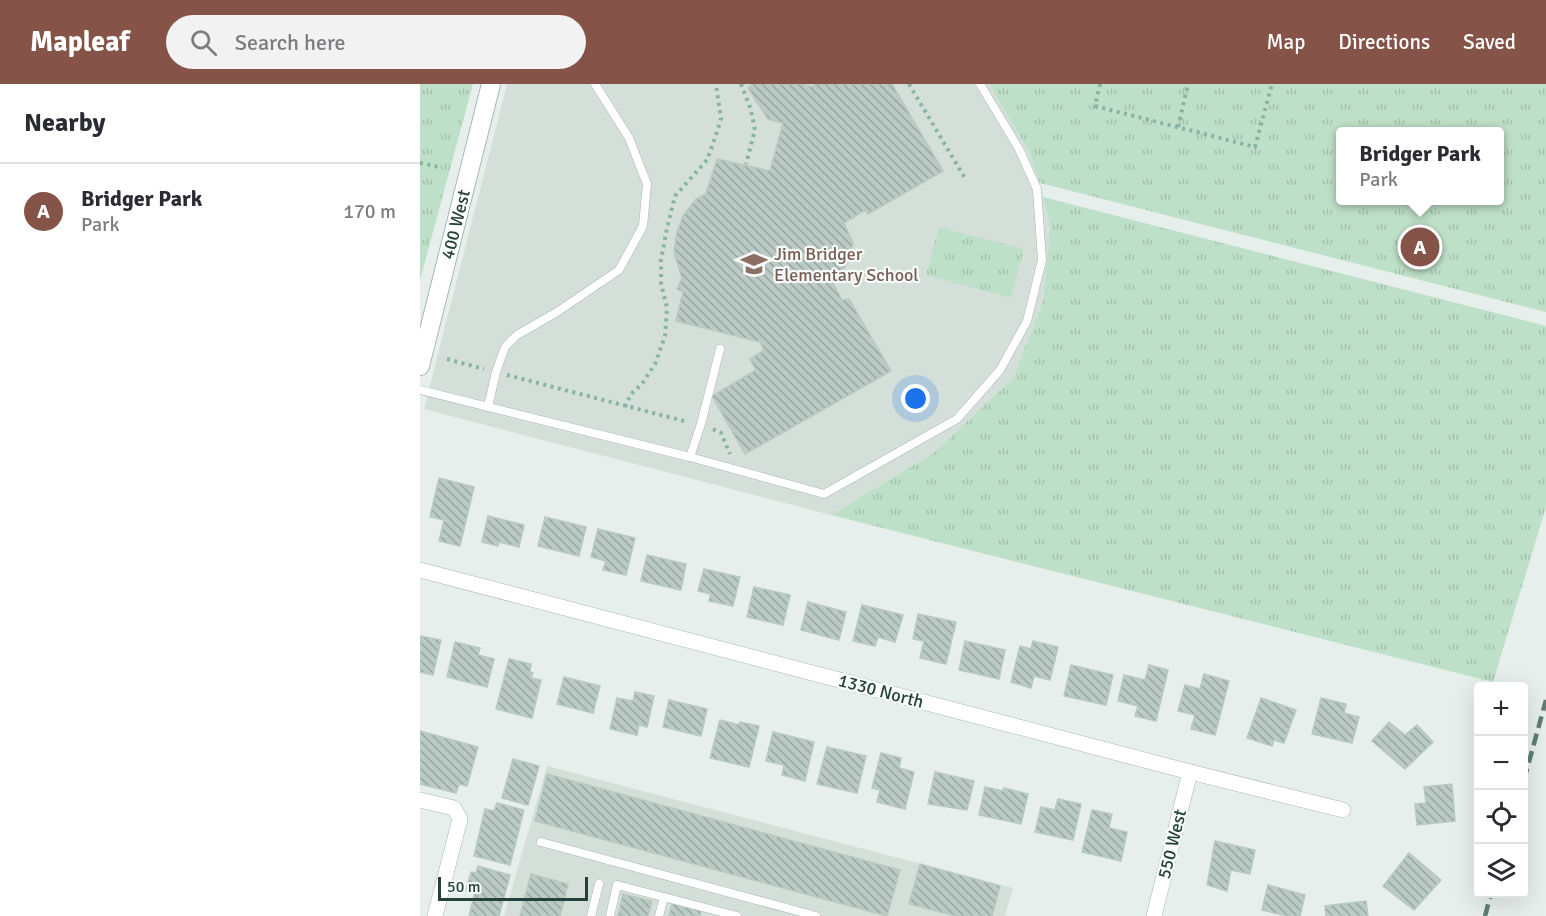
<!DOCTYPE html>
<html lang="en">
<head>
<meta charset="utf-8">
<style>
	:root { --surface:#fff; --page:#f2f2f3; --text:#2b2b33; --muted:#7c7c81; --line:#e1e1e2; --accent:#855347 }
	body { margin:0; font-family:Signika,sans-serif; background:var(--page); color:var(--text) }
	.controls { position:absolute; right:18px; bottom:18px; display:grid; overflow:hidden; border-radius:6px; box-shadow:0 6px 24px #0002 }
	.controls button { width:54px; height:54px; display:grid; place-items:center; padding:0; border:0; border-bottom:2px solid var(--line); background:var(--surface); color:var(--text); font:30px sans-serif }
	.scale { position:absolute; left:18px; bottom:15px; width:150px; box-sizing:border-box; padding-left:6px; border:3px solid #24423a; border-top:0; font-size:16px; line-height:21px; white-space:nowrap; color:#24423a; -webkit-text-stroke:4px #f7fbf9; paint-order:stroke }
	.you { position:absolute; left:496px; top:315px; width:21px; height:21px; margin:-15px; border:4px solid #fff; border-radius:50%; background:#1a73e8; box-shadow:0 0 0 9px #1a73e833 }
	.badge { display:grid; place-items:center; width:39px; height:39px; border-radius:50%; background:var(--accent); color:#fff; font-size:20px; font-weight:700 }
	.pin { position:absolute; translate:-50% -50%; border:3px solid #fff; box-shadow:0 2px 6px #0006 }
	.popup { position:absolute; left:916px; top:43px; width:168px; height:78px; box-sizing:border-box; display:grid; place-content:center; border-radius:6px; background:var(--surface); filter:drop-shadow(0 2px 4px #0005); font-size:20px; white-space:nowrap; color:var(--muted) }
	.popup b { font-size:22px; color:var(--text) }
	.popup::after { content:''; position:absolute; left:50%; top:100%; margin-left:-12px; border:12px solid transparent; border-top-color:var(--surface) }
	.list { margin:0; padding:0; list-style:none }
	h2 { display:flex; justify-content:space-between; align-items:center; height:78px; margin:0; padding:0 24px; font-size:26px }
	h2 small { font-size:20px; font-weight:400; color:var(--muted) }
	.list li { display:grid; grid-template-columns:39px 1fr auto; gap:18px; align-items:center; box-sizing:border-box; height:96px; padding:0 24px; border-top:2px solid var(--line) }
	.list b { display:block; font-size:22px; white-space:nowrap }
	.list p { margin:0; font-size:20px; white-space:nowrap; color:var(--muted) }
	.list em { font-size:20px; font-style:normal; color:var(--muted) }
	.icon { flex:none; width:33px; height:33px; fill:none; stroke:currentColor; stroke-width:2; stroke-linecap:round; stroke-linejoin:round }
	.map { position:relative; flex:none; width:1126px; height:832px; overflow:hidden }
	header { display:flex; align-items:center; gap:36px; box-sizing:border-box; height:84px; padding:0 30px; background:var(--accent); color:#fff }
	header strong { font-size:28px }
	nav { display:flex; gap:33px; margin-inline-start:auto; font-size:21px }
	.search { width:420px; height:54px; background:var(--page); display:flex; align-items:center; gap:15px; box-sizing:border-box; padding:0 21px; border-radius:33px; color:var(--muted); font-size:22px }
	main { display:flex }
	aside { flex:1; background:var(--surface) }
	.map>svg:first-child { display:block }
	.built { fill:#d4dfda }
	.park { fill:url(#park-tufts); fill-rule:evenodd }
	.building { fill:url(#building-back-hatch); stroke:#b8c9c2; stroke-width:1.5 }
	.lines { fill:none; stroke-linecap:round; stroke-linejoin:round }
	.service-casing { stroke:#a8b8b2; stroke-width:9 }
	.minor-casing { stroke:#a8b8b2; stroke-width:16 }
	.tertiary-casing { stroke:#a8b8b2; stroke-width:20 }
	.path { stroke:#86b3a5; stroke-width:4; stroke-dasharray:3 4.5; stroke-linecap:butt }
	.service { stroke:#fff; stroke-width:8 }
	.minor { stroke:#fff; stroke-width:15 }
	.tertiary { stroke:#fff; stroke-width:18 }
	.rail { stroke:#5f7d75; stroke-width:4.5; stroke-dasharray:12 6; stroke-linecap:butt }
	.labels { text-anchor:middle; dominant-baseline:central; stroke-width:4.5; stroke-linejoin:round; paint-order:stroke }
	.street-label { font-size:18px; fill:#24423a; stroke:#f7fbf9 }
	.education-label { font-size:18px; fill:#785e54; stroke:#f7fbf9; text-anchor:start }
</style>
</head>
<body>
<header>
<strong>Mapleaf</strong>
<div class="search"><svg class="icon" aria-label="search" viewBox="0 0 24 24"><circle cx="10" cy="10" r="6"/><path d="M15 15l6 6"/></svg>Search here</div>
<nav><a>Map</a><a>Directions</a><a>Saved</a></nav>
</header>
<main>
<aside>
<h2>Nearby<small></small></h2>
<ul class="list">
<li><span class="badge">A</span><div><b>Bridger Park</b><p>Park</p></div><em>170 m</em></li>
</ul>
</aside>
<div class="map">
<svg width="1126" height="832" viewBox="0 0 1126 832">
	<defs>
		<pattern id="park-tufts" width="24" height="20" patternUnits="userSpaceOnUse" patternTransform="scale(1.5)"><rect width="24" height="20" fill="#bfe0c8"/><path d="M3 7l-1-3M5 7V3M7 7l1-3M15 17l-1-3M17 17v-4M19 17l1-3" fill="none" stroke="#a4c1ad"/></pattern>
		<pattern id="building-back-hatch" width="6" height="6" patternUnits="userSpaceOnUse" patternTransform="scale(1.5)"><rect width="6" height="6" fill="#bbcac4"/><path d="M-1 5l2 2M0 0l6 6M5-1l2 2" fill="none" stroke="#98a6a0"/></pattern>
	</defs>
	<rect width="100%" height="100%" fill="#e6efeb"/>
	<g class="built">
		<path d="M87,0H569L608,66L620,99L630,141L623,218L593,294L515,368L411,431L4,325Z"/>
		<path d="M127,682L593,804L585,832H84Z"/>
	</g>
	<g class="park">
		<path d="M0,0H53L0,196Z"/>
		<path d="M569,0H1126V228L620,99L608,66ZM920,48H1080V116H920Z"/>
		<path d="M623,113L1126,242V423L1073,598L411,431L515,368L593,294L623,218L630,141Z"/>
		<path d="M519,143L604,165L591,214L506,191Z"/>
	</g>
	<g class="building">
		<path d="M333,0H382L393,3L394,0H472L523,87L448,130L445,126L424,139L433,159L431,170L425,183L411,195L422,216L429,215L471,287L325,370L292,312L336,286L330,275L344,266L340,258L256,237L263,208L257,205L262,194L254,168L257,148L263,132L276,115L286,110L297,75L350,87L363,39L348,35L328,4Z"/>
		<path d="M19,394L54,403L40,462L19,457L24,436L10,433Z"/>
		<path d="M68,432L104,441L99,463L79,458L78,462L62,458Z"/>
		<path d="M125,433L166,443L159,472L118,462Z"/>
		<path d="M178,445L215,454L206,491L183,486L186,477L171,473Z"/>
		<path d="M227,471L266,480L261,506L221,497Z"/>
		<path d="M284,485L320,493L313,522L289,517L291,510L278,507Z"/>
		<path d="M334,503L370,511L363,541L327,533Z"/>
		<path d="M388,518L426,528L419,556L381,546Z"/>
		<path d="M442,521L483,531L475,558L458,553L455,562L433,557Z"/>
		<path d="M498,530L536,538L526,580L500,574L504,557L493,555Z"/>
		<path d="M0,552L21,556L13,591L0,588Z"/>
		<path d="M545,557L585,566L579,595L539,586Z"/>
		<path d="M613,557L638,563L630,596L614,592L611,604L591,598L600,562L611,565Z"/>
		<path d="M35,558L60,564L58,571L74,575L67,603L27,593Z"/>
		<path d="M89,575L111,580L110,588L113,589L111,594L121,596L112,634L76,625Z"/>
		<path d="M651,581L693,591L686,621L644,612Z"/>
		<path d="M729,581L748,586L736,637L715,632L718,622L698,617L704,591L725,596Z"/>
		<path d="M784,590L809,597L795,651L771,645L775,631L758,627L765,601L780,605Z"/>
		<path d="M144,593L180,602L173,629L137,620Z"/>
		<path d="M215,608L234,612L227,643L219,641L217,651L190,645L197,614L213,617Z"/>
		<path d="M841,614L876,626L864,659L854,656L852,662L827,654Z"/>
		<path d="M901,614L926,620L924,629L939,633L932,659L892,650Z"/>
		<path d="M249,616L287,625L281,652L243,643Z"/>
		<path d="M300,636L319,641L320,638L339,642L329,683L290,674Z"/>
		<path d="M969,638L985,651L997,641L1013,658L985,685L952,657Z"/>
		<path d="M0,647L58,663L47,702L39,700L36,709L0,700Z"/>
		<path d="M353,648L394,658L385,697L362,691L364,681L346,677Z"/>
		<path d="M407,663L446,672L437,709L397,700Z"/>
		<path d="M461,669L481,674L479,684L494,688L485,725L457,718L460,706L452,704Z"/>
		<path d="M93,675L119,682L108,721L82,714Z"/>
		<path d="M515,688L554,697L547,726L508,720Z"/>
		<path d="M127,690L480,786L467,832L115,737Z"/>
		<path d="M1032,700L1035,737L997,741L995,720L1006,719L1004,703Z"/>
		<path d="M565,703L583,707L584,704L608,710L601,740L559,731Z"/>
		<path d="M638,715L661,720L653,756L615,748L621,723L635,726Z"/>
		<path d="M77,719L104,726L90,781L54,772L65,725L74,727Z"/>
		<path d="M672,726L692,730L689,744L707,748L701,777L662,768Z"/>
		<path d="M795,757L835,766L830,790L811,786L807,807L787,801Z"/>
		<path d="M989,769L1021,796L994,826L963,802Z"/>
		<path d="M500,780L580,802L572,832H536L489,820Z"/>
		<path d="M58,782L90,791L79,832H49L55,808L46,806L51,788L56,789Z"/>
		<path d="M111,790L148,800L140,832H100Z"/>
		<path d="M848,801L885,811L880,832H867L842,826Z"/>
		<path d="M203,810L232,817L228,832H198Z"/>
		<path d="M946,817L948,832H906L905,822Z"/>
		<path d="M252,820L281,827L280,832H249Z"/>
	</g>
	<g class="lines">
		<g class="service-casing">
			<g id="service">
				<path d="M0,306L270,373L404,410L537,335L580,286L607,237L622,176L617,105L599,65L560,0"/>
				<path d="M68,323L76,288L85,263L97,251L137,228L199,186L223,142L227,100L209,54L175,0"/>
				<path d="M270,373L281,340L300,265"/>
				<path d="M121,758L396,832"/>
				<path d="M171,832L179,800"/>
				<path d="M190,832L197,801L317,832"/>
				<path d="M239,832L244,813"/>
			</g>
		</g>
		<g class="minor-casing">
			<g id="minor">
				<path d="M0,486L770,688L923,726"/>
				<path d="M0,716L34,724L40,735L15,832"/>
				<path d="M734,832L770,688"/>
			</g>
		</g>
		<g class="tertiary-casing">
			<g id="tertiary">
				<path id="s1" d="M0,282L71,0"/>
			</g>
		</g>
		<g class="path">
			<path d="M321,0L331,26L335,46L326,80"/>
			<path d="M489,0L546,96"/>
			<path d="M680,0L675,22L835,63L852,0"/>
			<path d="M758,43L768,0"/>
			<path d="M0,79L19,83"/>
			<path d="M27,275L64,285"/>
			<path d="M87,291L268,338"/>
			<path d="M205,323L211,310L222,300L235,280L245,252L247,224L241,199V176L247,144L255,112L287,76L295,54L301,35L296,0"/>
			<path d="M293,345L301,349L310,370"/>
		</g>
		<use href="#service" class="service"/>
		<use href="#minor" class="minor"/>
		<use href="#tertiary" class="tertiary"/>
		<g class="rail">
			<path d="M1104,696L1126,616"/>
			<path d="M1065,832L1071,810"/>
		</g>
	</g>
	<defs>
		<g id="school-bare" transform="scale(2.07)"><path d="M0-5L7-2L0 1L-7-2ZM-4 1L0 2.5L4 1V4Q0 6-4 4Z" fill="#8d6e63" stroke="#f7fbf9" stroke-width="2.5" paint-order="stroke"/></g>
	</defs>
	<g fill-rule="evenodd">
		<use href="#school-bare" x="334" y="180"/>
	</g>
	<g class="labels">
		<g class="street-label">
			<text stroke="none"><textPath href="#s1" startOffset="146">400 West</textPath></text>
			<text transform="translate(461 607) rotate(15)">1330 North</text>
			<text transform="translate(752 760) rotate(-76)">550 West</text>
		</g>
		<g class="education-label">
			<text x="354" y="170">Jim Bridger<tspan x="354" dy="21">Elementary School</tspan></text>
		</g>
	</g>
</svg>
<div class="controls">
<button>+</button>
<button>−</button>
<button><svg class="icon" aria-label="locate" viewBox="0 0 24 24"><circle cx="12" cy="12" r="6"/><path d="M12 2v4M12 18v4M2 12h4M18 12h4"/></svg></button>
<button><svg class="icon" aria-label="layers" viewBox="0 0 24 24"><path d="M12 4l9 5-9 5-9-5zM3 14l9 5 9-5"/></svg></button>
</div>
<div class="scale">50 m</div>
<div class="you"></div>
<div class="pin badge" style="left:1000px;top:163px">A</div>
<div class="popup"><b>Bridger Park</b>Park</div>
</div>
</main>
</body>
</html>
